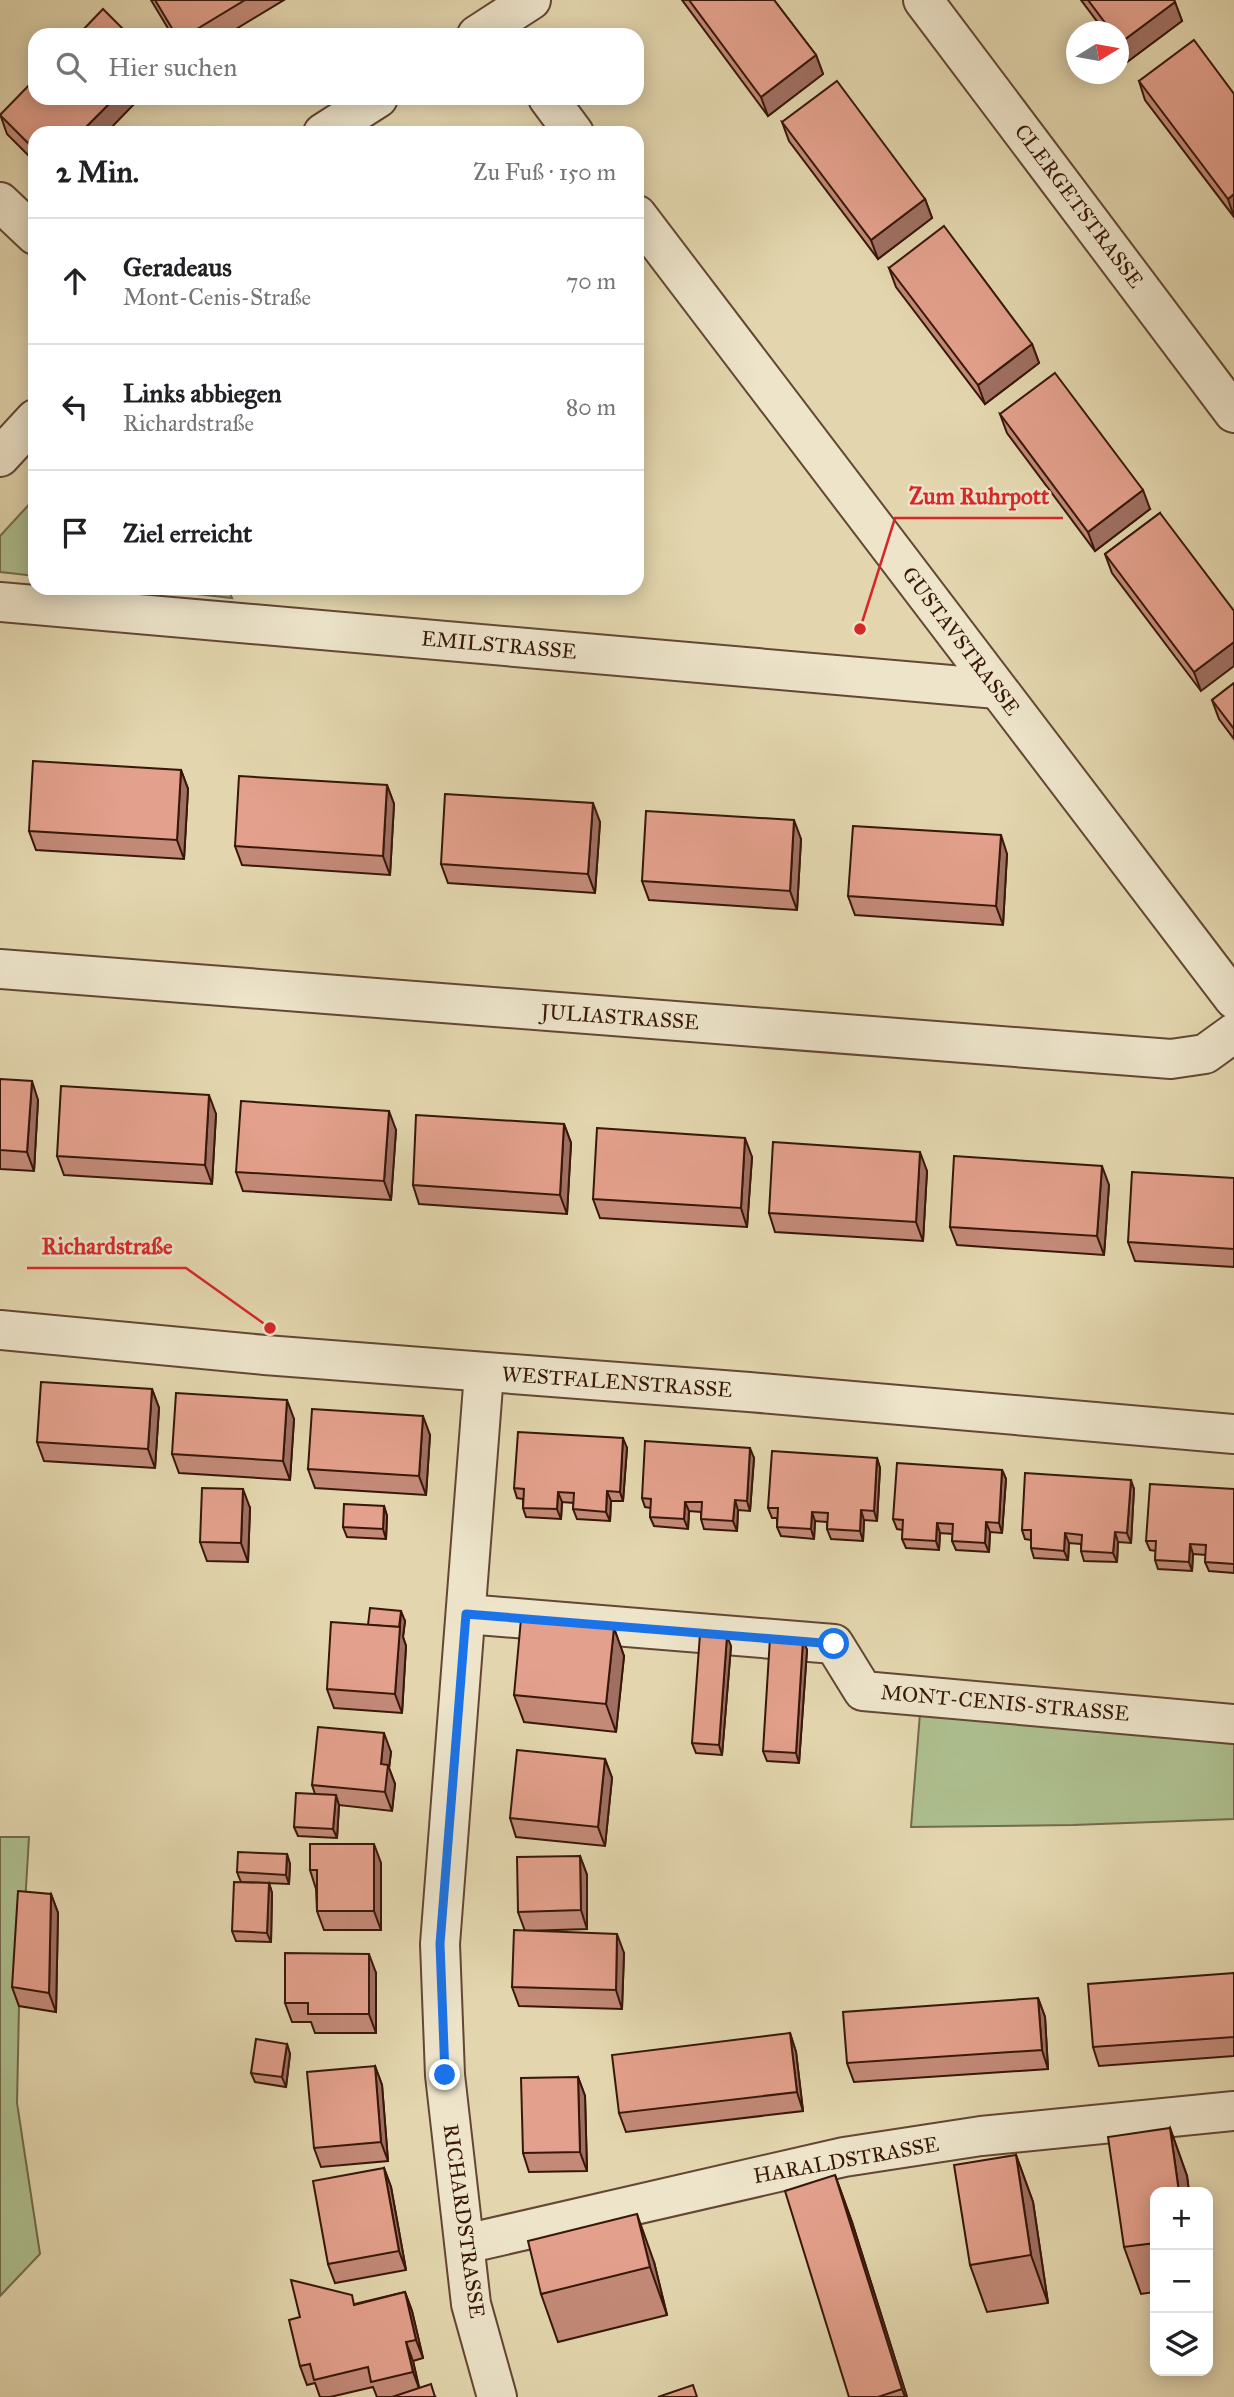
<!DOCTYPE html>
<html lang="de">
<head>
<meta charset="utf-8">
<style>
	:root { --surface:#fff; --page:#f2f2f2; --text:#202124; --muted:#757577; --line:#e0e0e0 }
	body { margin:0; font-family:"IM FELL Great Primer",serif; background:var(--page); color:var(--text) }
	.controls { position:absolute; right:21px; bottom:21px; display:grid; overflow:hidden; border-radius:14px; box-shadow:0 4px 18px #0003 }
	.controls button { width:63px; height:63px; display:grid; place-items:center; padding:0; border:0; border-bottom:2px solid var(--line); background:var(--surface); color:var(--text); font:35px sans-serif }
	.compass { position:absolute; left:1066px; top:21px; width:63px; height:63px; border-radius:50%; background:var(--surface); box-shadow:0 4px 18px #0003; rotate:79deg }
	.stop { position:absolute; width:21px; height:21px; margin:-16px; border:5px solid #1a73e8; border-radius:50%; background:#fff }
	.stop.end { background:#1a73e8; border-color:#fff; box-shadow:0 2px 7px #0008 }
	.list { margin:0; padding:0; list-style:none }
	h2 { display:flex; justify-content:space-between; align-items:center; height:91px; margin:0; padding:0 28px; font-size:30px }
	h2 small { font-size:23px; font-weight:400; color:var(--muted) }
	.list li { display:grid; grid-template-columns:46px 1fr auto; gap:21px; align-items:center; box-sizing:border-box; height:126px; padding:0 28px; border-top:2px solid var(--line) }
	.list b { display:block; font-size:26px; white-space:nowrap }
	.list p { margin:0; font-size:23px; white-space:nowrap; color:var(--muted) }
	.list em { font-size:23px; font-style:normal; color:var(--muted) }
	.icon { flex:none; width:38px; height:38px; fill:none; stroke:currentColor; stroke-width:2; stroke-linecap:round; stroke-linejoin:round }
	.map { position:relative; flex:none; width:1234px; height:2397px; overflow:hidden }
	.search { position:absolute; background:var(--surface); box-shadow:0 4px 18px #0003; left:28px; top:28px; width:616px; height:77px; display:flex; align-items:center; gap:18px; box-sizing:border-box; padding:0 24px; border-radius:21px; color:var(--muted); font-size:26px }
	.panel { position:absolute; background:var(--surface); box-shadow:0 4px 18px #0003; left:28px; top:126px; width:616px; height:469px; border-radius:21px }
	.map>svg:first-child { display:block }
	.green { fill:#aebf8f; stroke:#736b4c; stroke-width:2 }
	.lines { fill:none; stroke-linecap:round; stroke-linejoin:round }
	.minor-casing { stroke:#634732; stroke-width:42 }
	.minor { stroke:#ede4ca; stroke-width:38 }
	.wall { fill:#c38a78; stroke:#381709; stroke-width:2 }
	.shaded-wall { fill:#9f7062; stroke:#381709; stroke-width:2 }
	.building { fill:#e3a08c; stroke:#381709; stroke-width:2 }
	.route { stroke:#1a73e8; stroke-width:9 }
	.labels { text-anchor:middle; dominant-baseline:central; stroke-width:5; stroke-linejoin:round; paint-order:stroke }
	.street-label { font-size:21px; fill:#381709; stroke:#ede4ca }
	.leader { fill:none; stroke:#d62828; stroke-width:2.5 }
	.callout-dot { fill:#d62828; stroke:#ede4ca; stroke-width:2.5 }
	.callout-label { font-size:23px; text-anchor:middle; font-weight:bold; fill:#d62828; stroke:#ede4ca; stroke-width:5; stroke-linejoin:round; paint-order:stroke }
</style>
</head>
<body>
<div class="map">
<svg width="1234" height="2397" viewBox="0 0 1234 2397">
	<rect width="100%" height="100%" fill="#e3d6ae"/>
	<filter id="stains"><feTurbulence type="fractalNoise" baseFrequency=".00286" numOctaves="4"/><feColorMatrix values="0 0 0 0 .2 0 0 0 0 .09 0 0 0 0 .02 0 0 0 .5 -.17"/></filter>
	<radialGradient id="worn" r=".72"><stop offset=".6" stop-color="#630" stop-opacity="0"/><stop offset="1" stop-color="#630" stop-opacity=".3"/></radialGradient>
	<g class="green">
		<path d="M35,498V576L0,572V536Z"/>
		<path d="M143,588H228L232,598Z"/>
		<path d="M920,1713L1234,1737V1819L1073,1825L911,1827Z"/>
		<path d="M0,1837H29L19,2006L17,2103L40,2254L0,2296Z"/>
	</g>
	<g class="lines">
		<g class="minor-casing">
			<g id="minor">
				<path d="M923,0L1234,413"/>
				<path d="M477,35L531,0"/>
				<path d="M548,98L574,133"/>
				<path d="M323,133L378,98"/>
				<path d="M0,202L35,235"/>
				<path d="M637,215L1234,999"/>
				<path d="M0,457L35,419"/>
				<path d="M0,602L997,689"/>
				<path d="M0,969L1171,1059L1205,1054L1234,1033"/>
				<path d="M0,1330L265,1355L749,1392L1234,1434"/>
				<path d="M484,1373L440,1944L445,2075L471,2304L497,2397"/>
				<path d="M466,1614L834,1644L863,1691L1234,1724"/>
				<path d="M465,2244L844,2157L981,2136L1234,2111"/>
			</g>
		</g>
		<use href="#minor" class="minor"/>
	</g>
	<g class="wall">
		<path d="M151,0H284L226,35H172Z"/>
		<path d="M682,0H774L816,55L823,74L768,116Z"/>
		<path d="M1081,0H1174L1182,21L1127,62L1118,50V32H1105Z"/>
		<path d="M1139,81L1234,94V217L1145,100Z"/>
		<path d="M0,114L35,133V162L7,134Z"/>
		<path d="M782,122L925,199L932,218L878,259L789,141Z"/>
		<path d="M889,268L1032,344L1039,363L985,404L896,287Z"/>
		<path d="M1000,414L1150,509L1095,551L1007,433Z"/>
		<path d="M1160,513L1201,691L1112,573L1105,554Z"/>
		<path d="M1234,683V739L1219,719L1212,700Z"/>
		<path d="M181,770L188,789L184,859L36,850L29,831Z"/>
		<path d="M387,785L394,804L390,875L242,865L235,846Z"/>
		<path d="M600,822L595,893L448,883L441,864Z"/>
		<path d="M801,839L797,910L649,900L642,881Z"/>
		<path d="M1007,854L1003,925L855,915L848,896Z"/>
		<path d="M0,1079L38,1100L34,1171L0,1169Z"/>
		<path d="M216,1114L212,1184L64,1175L57,1156Z"/>
		<path d="M564,1124L571,1143L567,1214L419,1204L413,1185Z"/>
		<path d="M396,1130L391,1200L243,1191L236,1172Z"/>
		<path d="M752,1157L747,1227L600,1218L593,1199Z"/>
		<path d="M927,1171L923,1241L775,1232L769,1213Z"/>
		<path d="M1234,1178V1267L1135,1261L1128,1242Z"/>
		<path d="M1109,1185L1104,1255L957,1245L950,1227Z"/>
		<path d="M152,1389L159,1408L155,1468L44,1461L37,1442Z"/>
		<path d="M294,1419L290,1480L179,1473L172,1454Z"/>
		<path d="M430,1435L426,1495L315,1488L308,1469Z"/>
		<path d="M627,1448L623,1501H611L610,1521L577,1519L573,1509L574,1503L562,1502L561,1519L526,1517L523,1508V1499L517,1498L514,1488Z"/>
		<path d="M754,1458L750,1511L738,1510L737,1531L704,1529L701,1519V1512L689,1511L688,1529L654,1526L650,1517L651,1508L645,1507L642,1498Z"/>
		<path d="M877,1458L880,1468L877,1521L864,1520L863,1541L831,1539L827,1529V1522L815,1521L814,1539L781,1536L777,1527V1518H772L768,1508Z"/>
		<path d="M1002,1470L1006,1479L1002,1533L990,1532L989,1552L956,1550L952,1541L953,1534L940,1533L939,1550L906,1548L902,1539L903,1530L897,1529L893,1519Z"/>
		<path d="M1134,1489L1131,1543L1118,1542L1117,1562L1084,1561L1081,1551V1544L1069,1543L1068,1560L1034,1558L1031,1548V1540L1025,1539L1022,1530Z"/>
		<path d="M1234,1489V1573L1209,1571L1205,1562L1206,1555L1193,1554L1192,1571L1158,1569L1155,1560L1156,1551L1150,1550L1146,1541Z"/>
		<path d="M384,1506L387,1516L386,1539L347,1537L343,1527Z"/>
		<path d="M250,1508L248,1562L207,1561L200,1542Z"/>
		<path d="M405,1621L403,1637L406,1646L402,1713L334,1708L327,1689L368,1625Z"/>
		<path d="M614,1628L624,1656L616,1732L524,1722L514,1695Z"/>
		<path d="M803,1640L807,1650L799,1763L767,1761L763,1751Z"/>
		<path d="M731,1646L722,1755L696,1753L692,1743Z"/>
		<path d="M391,1752L389,1768L395,1784L392,1811L339,1805L337,1838L298,1836L294,1827L315,1794L312,1785Z"/>
		<path d="M605,1759L612,1778L605,1846L516,1837L510,1818Z"/>
		<path d="M287,1854L290,1864L289,1884L241,1882L237,1872Z"/>
		<path d="M580,1856L587,1875V1929L525,1931L518,1912Z"/>
		<path d="M381,1863V1930H324L317,1911L316,1889L310,1870Z"/>
		<path d="M269,1883L272,1893L271,1942L236,1941L232,1931Z"/>
		<path d="M51,1894L58,1913L56,2012L19,2006L12,1987Z"/>
		<path d="M624,1953L622,2009L519,2006L512,1987Z"/>
		<path d="M376,1973V2033H315L311,2022H292L285,2003Z"/>
		<path d="M1234,1973V2056L1099,2066L1093,2047Z"/>
		<path d="M1038,1998L1045,2017L1048,2069L854,2082L847,2063Z"/>
		<path d="M790,2033L796,2052L803,2111L626,2132L619,2113Z"/>
		<path d="M287,2044L290,2054L286,2087L255,2082L251,2073Z"/>
		<path d="M375,2066L382,2085L388,2161L321,2167L314,2148Z"/>
		<path d="M578,2077L585,2096L587,2171L529,2172L523,2153Z"/>
		<path d="M1170,2128L1187,2176L1189,2192H1155V2292L1141,2294L1124,2247Z"/>
		<path d="M1016,2155L1033,2202L1048,2303L987,2312L970,2265Z"/>
		<path d="M384,2168L391,2187L406,2270L335,2283L328,2264Z"/>
		<path d="M835,2175L852,2222L907,2397H849Z"/>
		<path d="M654,2262L667,2315L558,2342L541,2294Z"/>
		<path d="M405,2292L412,2311L423,2358L413,2361L419,2388L436,2397H377L373,2387L330,2397H320L315,2383L307,2385L300,2366L355,2304Z"/>
	</g>
	<g class="shaded-wall">
		<path d="M1175,2L1182,21L1127,62L1120,43Z"/>
		<path d="M816,55L823,74L768,116L761,97Z"/>
		<path d="M115,98H140L106,133H80Z"/>
		<path d="M1234,194V217L1228,199Z"/>
		<path d="M925,199L932,218L878,259L871,240Z"/>
		<path d="M1032,344L1039,363L985,404L978,385Z"/>
		<path d="M1143,490L1150,509L1095,551L1088,532Z"/>
		<path d="M1234,642V666L1201,691L1194,672Z"/>
		<path d="M181,770L188,789L184,859L177,840Z"/>
		<path d="M387,785L394,804L390,875L383,856Z"/>
		<path d="M593,803L600,822L595,893L588,874Z"/>
		<path d="M794,820L801,839L797,910L790,891Z"/>
		<path d="M1001,835L1007,854L1003,925L996,906Z"/>
		<path d="M32,1081L38,1100L34,1171L27,1152Z"/>
		<path d="M209,1095L216,1114L212,1184L205,1165Z"/>
		<path d="M389,1111L396,1130L391,1200L384,1181Z"/>
		<path d="M564,1124L571,1143L567,1214L560,1195Z"/>
		<path d="M745,1138L752,1157L747,1227L741,1208Z"/>
		<path d="M920,1152L927,1171L923,1241L916,1222Z"/>
		<path d="M1102,1166L1109,1185L1104,1255L1097,1236Z"/>
		<path d="M152,1389L159,1408L155,1468L148,1449Z"/>
		<path d="M287,1400L294,1419L290,1480L283,1461Z"/>
		<path d="M423,1416L430,1435L426,1495L419,1476Z"/>
		<path d="M623,1438L627,1448L623,1501L620,1492Z"/>
		<path d="M750,1448L754,1458L750,1511L747,1501Z"/>
		<path d="M877,1458L880,1468L877,1521L874,1511Z"/>
		<path d="M1002,1470L1006,1479L1002,1533L999,1523Z"/>
		<path d="M1131,1480L1134,1489L1131,1543L1127,1533Z"/>
		<path d="M243,1489L250,1508L248,1562L241,1543Z"/>
		<path d="M607,1491L611,1501L610,1521L606,1512Z"/>
		<path d="M558,1492L562,1502L561,1519L557,1509Z"/>
		<path d="M735,1500L738,1510L737,1531L733,1521Z"/>
		<path d="M685,1502L689,1511L688,1529L684,1519Z"/>
		<path d="M384,1506L387,1516L386,1539L383,1529Z"/>
		<path d="M861,1510L864,1520L863,1541L860,1531Z"/>
		<path d="M812,1512L815,1521L814,1539L811,1529Z"/>
		<path d="M986,1522L990,1532L989,1552L985,1543Z"/>
		<path d="M937,1523L940,1533L939,1550L936,1541Z"/>
		<path d="M1115,1532L1118,1542L1117,1562L1113,1553Z"/>
		<path d="M1065,1533L1069,1543L1068,1560L1064,1551Z"/>
		<path d="M1190,1544L1193,1554L1192,1571L1189,1562Z"/>
		<path d="M401,1611L405,1621L403,1637L406,1646L402,1713L395,1694Z"/>
		<path d="M614,1628L624,1656L616,1732L606,1704Z"/>
		<path d="M727,1636L731,1646L722,1755L719,1745Z"/>
		<path d="M803,1640L807,1650L799,1763L796,1753Z"/>
		<path d="M384,1733L391,1752L389,1768L395,1784L392,1811L385,1792L381,1764Z"/>
		<path d="M605,1759L612,1778L605,1846L598,1827Z"/>
		<path d="M336,1795L339,1805L337,1838L333,1829Z"/>
		<path d="M374,1844L381,1863V1930L374,1911Z"/>
		<path d="M287,1854L290,1864L289,1884L286,1875Z"/>
		<path d="M580,1856L587,1875V1929L581,1910Z"/>
		<path d="M269,1883L272,1893L271,1942L267,1933Z"/>
		<path d="M51,1894L58,1913L56,2012L49,1993Z"/>
		<path d="M617,1934L624,1953L622,2009L616,1990Z"/>
		<path d="M369,1954L376,1973V2033L369,2014Z"/>
		<path d="M1038,1998L1045,2017L1048,2069L1042,2050Z"/>
		<path d="M790,2033L796,2052L803,2111L797,2092Z"/>
		<path d="M287,2044L290,2054L286,2087L282,2077Z"/>
		<path d="M375,2066L382,2085L388,2161L381,2142Z"/>
		<path d="M578,2077L585,2096L587,2171L580,2152Z"/>
		<path d="M1170,2128L1187,2176L1189,2192H1179Z"/>
		<path d="M1016,2155L1033,2202L1048,2303L1031,2255Z"/>
		<path d="M384,2168L391,2187L406,2270L399,2251Z"/>
		<path d="M835,2175L852,2222L907,2397H905L902,2389Z"/>
		<path d="M637,2214L654,2262L667,2315L650,2267Z"/>
		<path d="M405,2292L412,2311L423,2358L416,2340Z"/>
		<path d="M406,2342L413,2361L420,2391L413,2372Z"/>
	</g>
	<g class="building">
		<path d="M155,0H245L187,35H176Z"/>
		<path d="M689,0H774L816,55L761,97Z"/>
		<path d="M1088,0H1174L1175,2L1120,43L1118,40V32H1112Z"/>
		<path d="M103,9L129,35H78Z"/>
		<path d="M1194,40L1234,94V194L1228,199L1139,81Z"/>
		<path d="M35,79V98H115L80,133H35V150L0,115Z"/>
		<path d="M837,81L925,199L871,240L782,122Z"/>
		<path d="M944,226L1032,344L978,385L889,268Z"/>
		<path d="M1055,373L1143,490L1088,532L1000,414Z"/>
		<path d="M1160,513L1234,611V642L1194,672L1105,554Z"/>
		<path d="M1234,683V729L1212,700Z"/>
		<path d="M33,761L181,770L177,840L29,831Z"/>
		<path d="M239,776L387,785L383,856L235,846Z"/>
		<path d="M445,794L593,803L588,874L441,864Z"/>
		<path d="M646,811L794,820L790,891L642,881Z"/>
		<path d="M853,826L1001,835L996,906L848,896Z"/>
		<path d="M0,1079L32,1081L27,1152L0,1150Z"/>
		<path d="M61,1086L209,1095L205,1165L57,1156Z"/>
		<path d="M241,1101L389,1111L384,1181L236,1172Z"/>
		<path d="M416,1115L564,1124L560,1195L413,1185Z"/>
		<path d="M597,1128L745,1138L741,1208L593,1199Z"/>
		<path d="M773,1142L920,1152L916,1222L769,1213Z"/>
		<path d="M954,1156L1102,1166L1097,1236L950,1227Z"/>
		<path d="M1132,1172L1234,1178V1249L1128,1242Z"/>
		<path d="M41,1382L152,1389L148,1449L37,1442Z"/>
		<path d="M176,1393L287,1400L283,1461L172,1454Z"/>
		<path d="M312,1409L423,1416L419,1476L308,1469Z"/>
		<path d="M518,1432L623,1438L620,1492L607,1491L606,1512L573,1509L574,1493L558,1492L557,1509L523,1508L524,1489L514,1488Z"/>
		<path d="M645,1441L750,1448L747,1501L735,1500L733,1521L701,1519L702,1502H685L684,1519L650,1517L651,1499L642,1498Z"/>
		<path d="M772,1451L877,1458L874,1511L861,1510L860,1531L827,1529L828,1513L812,1512L811,1529L777,1527L778,1508H768Z"/>
		<path d="M897,1463L1002,1470L999,1523L986,1522L985,1543L952,1541L953,1524L937,1523L936,1541L902,1539L903,1520L893,1519Z"/>
		<path d="M1025,1473L1131,1480L1127,1533L1115,1532L1113,1553L1081,1551L1082,1535L1065,1533L1064,1551L1031,1548V1530H1022Z"/>
		<path d="M1150,1484L1234,1489V1564L1205,1562L1206,1545L1190,1544L1189,1562L1155,1560L1156,1541H1146Z"/>
		<path d="M202,1488L243,1489L241,1543L200,1542Z"/>
		<path d="M344,1504L384,1506L383,1529L343,1527Z"/>
		<path d="M370,1608L401,1611L399,1627L368,1625Z"/>
		<path d="M521,1619L614,1628L606,1704L514,1695Z"/>
		<path d="M331,1622L400,1627L395,1694L327,1689Z"/>
		<path d="M700,1634L727,1636L719,1745L692,1743Z"/>
		<path d="M770,1638L803,1640L796,1753L763,1751Z"/>
		<path d="M318,1727L384,1733L381,1764L388,1765L385,1792L312,1785Z"/>
		<path d="M517,1750L605,1759L598,1827L510,1818Z"/>
		<path d="M296,1793L336,1795L333,1829L294,1827Z"/>
		<path d="M310,1844H374V1911H317V1870H310Z"/>
		<path d="M238,1852L287,1854L286,1875L237,1872Z"/>
		<path d="M580,1856L581,1910L518,1912L517,1857Z"/>
		<path d="M234,1882L269,1883L267,1933L232,1931Z"/>
		<path d="M18,1891L51,1894L49,1993L12,1987Z"/>
		<path d="M514,1930L617,1934L616,1990L512,1987Z"/>
		<path d="M285,1953L369,1954V2014H308V2003H285Z"/>
		<path d="M1234,1973V2037L1093,2047L1088,1984Z"/>
		<path d="M1038,1998L1042,2050L847,2063L843,2012Z"/>
		<path d="M790,2033L797,2092L619,2113L612,2055Z"/>
		<path d="M256,2039L287,2044L282,2077L251,2073Z"/>
		<path d="M375,2066L381,2142L314,2148L307,2072Z"/>
		<path d="M578,2077L580,2152L523,2153L521,2078Z"/>
		<path d="M1170,2128L1179,2192H1155V2243L1124,2247L1108,2137Z"/>
		<path d="M1016,2155L1031,2255L970,2265L954,2165Z"/>
		<path d="M384,2168L399,2251L328,2264L313,2181Z"/>
		<path d="M835,2175L902,2389L878,2397H849L785,2191Z"/>
		<path d="M637,2214L650,2267L541,2294L528,2241Z"/>
		<path d="M291,2280L352,2295L354,2305L405,2292L416,2340L406,2342L413,2372L371,2382L368,2367L314,2380L310,2364L300,2366L289,2320L300,2317Z"/>
		<path d="M431,2384L435,2397H392Z"/>
		<path d="M693,2385L697,2397H658Z"/>
	</g>
	<g class="lines">
		<path class="route" d="M445,2075L440,1944L466,1614L834,1644"/>
	</g>
	<g class="labels">
		<g class="street-label">
			<text transform="translate(1079 206) rotate(53)">CLERGETSTRASSE</text>
			<text transform="translate(961 641) rotate(53)">GUSTAVSTRASSE</text>
			<text transform="translate(499 645) rotate(5)">EMILSTRASSE</text>
			<text transform="translate(620 1017) rotate(4)">JULIASTRASSE</text>
			<text transform="translate(617 1382) rotate(4)">WESTFALENSTRASSE</text>
			<text transform="translate(1005 1703) rotate(5)">MONT-CENIS-STRASSE</text>
			<text transform="translate(846 2160) rotate(-10)">HARALDSTRASSE</text>
			<text transform="translate(464 2221) rotate(82)">RICHARDSTRASSE</text>
		</g>
	</g>
	<path class="leader" d="M860 629L895 518H1063M270 1328L186 1268H27"/>
	<g class="callout-dot">
		<circle cx="860" cy="629" r="7"/>
		<circle cx="270" cy="1328" r="7"/>
	</g>
	<g class="callout-label">
		<text x="979" y="504">Zum Ruhrpott</text>
		<text x="107" y="1254">Richardstraße</text>
	</g>
	<rect width="100%" height="100%" filter="url(#stains)"/>
	<rect width="100%" height="100%" fill="url(#worn)"/>
</svg>
<div class="controls">
<button>+</button>
<button>−</button>
<button><svg class="icon" aria-label="layers" viewBox="0 0 24 24"><path d="M12 4l9 5-9 5-9-5zM3 14l9 5 9-5"/></svg></button>
</div>
<svg class="compass" viewBox="-18 -18 36 36"><path d="M0-13l5 13h-10z" fill="#e53935"/><path d="M0 13l5-13h-10z" fill="#757577"/></svg>
<div class="stop" style="left:834px;top:1644px"></div>
<div class="stop end" style="left:445px;top:2075px"></div>
<div class="search"><svg class="icon" aria-label="search" viewBox="0 0 24 24"><circle cx="10" cy="10" r="6"/><path d="M15 15l6 6"/></svg>Hier suchen</div>
<section class="panel">
<h2>2 Min.<small>Zu Fuß · 150 m</small></h2>
<ul class="list">
<li><svg class="icon" aria-label="ahead" viewBox="0 0 24 24"><path d="M12 20V5M6 11l6-6 6 6"/></svg><div><b>Geradeaus</b><p>Mont-Cenis-Straße</p></div><em>70 m</em></li>
<li><svg class="icon" aria-label="left" viewBox="0 0 24 24"><path d="M17 20v-9H6M10 6l-5 5 5 5"/></svg><div><b>Links abbiegen</b><p>Richardstraße</p></div><em>80 m</em></li>
<li><svg class="icon" aria-label="arrive" viewBox="0 0 24 24"><path d="M6 21V4h12l-3 4 3 4H6"/></svg><div><b>Ziel erreicht</b></div></li>
</ul>
</section>
</div>
</body>
</html>
